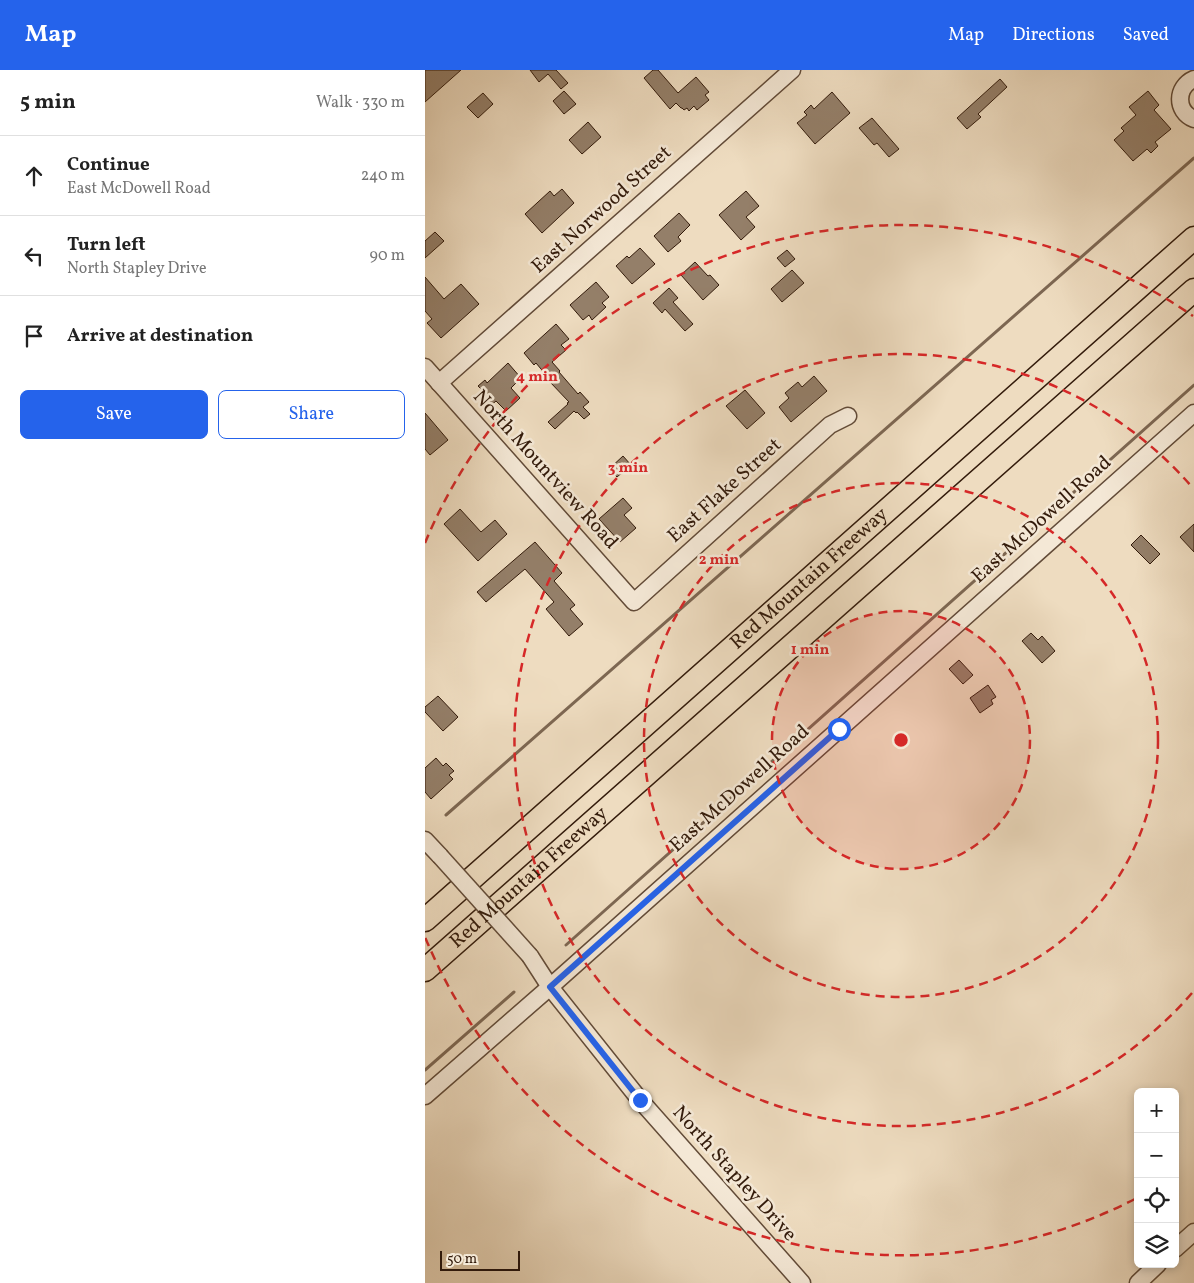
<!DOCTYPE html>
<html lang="en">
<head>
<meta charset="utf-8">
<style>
	:root { --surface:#fff; --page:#f6f6f6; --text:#222; --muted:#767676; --line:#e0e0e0; --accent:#2563eb }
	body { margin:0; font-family:Vollkorn,serif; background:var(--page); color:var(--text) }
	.controls { position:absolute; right:15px; bottom:15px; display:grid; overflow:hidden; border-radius:8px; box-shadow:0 2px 8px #0003 }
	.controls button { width:45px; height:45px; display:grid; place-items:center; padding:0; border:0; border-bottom:1px solid var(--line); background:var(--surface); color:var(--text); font:25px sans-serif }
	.scale { position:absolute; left:15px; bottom:12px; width:80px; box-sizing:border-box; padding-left:5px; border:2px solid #331b0b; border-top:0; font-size:14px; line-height:18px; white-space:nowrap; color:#331b0b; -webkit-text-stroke:4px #f4e8d6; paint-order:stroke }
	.stop { position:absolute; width:15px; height:15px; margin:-11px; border:4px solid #2563eb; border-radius:50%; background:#fff }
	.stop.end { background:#2563eb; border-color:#fff; box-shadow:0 1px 5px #0008 }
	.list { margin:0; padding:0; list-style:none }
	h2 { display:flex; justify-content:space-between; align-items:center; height:65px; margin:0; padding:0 20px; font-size:21px }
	h2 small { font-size:16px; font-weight:400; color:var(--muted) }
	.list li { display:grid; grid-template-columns:32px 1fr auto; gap:15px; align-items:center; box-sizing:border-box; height:80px; padding:0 20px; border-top:1px solid var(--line) }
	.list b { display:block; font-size:19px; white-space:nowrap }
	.list p { margin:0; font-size:16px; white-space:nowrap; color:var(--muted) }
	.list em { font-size:16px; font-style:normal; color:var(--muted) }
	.actions { display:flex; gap:10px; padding:15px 20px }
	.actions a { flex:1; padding:11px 0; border:1px solid var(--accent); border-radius:8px; text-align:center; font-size:18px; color:var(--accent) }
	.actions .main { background:var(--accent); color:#fff }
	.icon { flex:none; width:28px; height:28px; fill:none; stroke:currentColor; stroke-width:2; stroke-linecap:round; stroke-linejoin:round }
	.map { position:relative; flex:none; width:769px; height:1213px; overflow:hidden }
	header { display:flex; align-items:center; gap:30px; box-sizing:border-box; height:70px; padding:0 25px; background:var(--accent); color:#fff }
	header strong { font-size:24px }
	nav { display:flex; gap:28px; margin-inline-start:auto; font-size:18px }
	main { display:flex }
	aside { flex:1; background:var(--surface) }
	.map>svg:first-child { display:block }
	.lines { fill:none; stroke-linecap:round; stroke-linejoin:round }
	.stream { stroke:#7d6752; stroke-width:3 }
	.building { fill:#947f69; stroke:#331b0b }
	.minor-casing { stroke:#624b38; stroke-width:19 }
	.highway-casing { stroke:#331b0b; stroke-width:25 }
	.minor { stroke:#f4e8d6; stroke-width:16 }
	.highway { stroke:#eedcc0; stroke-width:22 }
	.minor-bridge-casing { stroke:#624b38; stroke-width:19; stroke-linecap:butt }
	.minor-bridge { stroke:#f4e8d6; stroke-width:16 }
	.route { stroke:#2563eb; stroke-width:6 }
	.ring { fill:none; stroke:#d62828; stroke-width:2.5; stroke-dasharray:9 6 }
	.labels { text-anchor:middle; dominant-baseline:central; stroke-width:5; stroke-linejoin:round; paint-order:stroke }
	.street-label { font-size:20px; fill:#331b0b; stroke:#f4e8d6 }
	.centre { fill:#d62828; stroke:#f4e8d6; stroke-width:2.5 }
	.ring-label { font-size:15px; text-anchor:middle; font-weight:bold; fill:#d62828; stroke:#f4e8d6; stroke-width:5; stroke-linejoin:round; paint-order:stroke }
</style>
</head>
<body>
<header>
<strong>Map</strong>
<nav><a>Map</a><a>Directions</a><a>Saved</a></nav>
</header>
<main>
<aside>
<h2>5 min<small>Walk · 330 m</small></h2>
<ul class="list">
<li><svg class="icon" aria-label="ahead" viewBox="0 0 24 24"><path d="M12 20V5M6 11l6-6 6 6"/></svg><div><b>Continue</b><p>East McDowell Road</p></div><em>240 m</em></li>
<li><svg class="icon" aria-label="left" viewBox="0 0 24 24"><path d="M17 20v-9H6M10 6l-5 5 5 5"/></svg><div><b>Turn left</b><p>North Stapley Drive</p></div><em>90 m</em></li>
<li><svg class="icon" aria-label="arrive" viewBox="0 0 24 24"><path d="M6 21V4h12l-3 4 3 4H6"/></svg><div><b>Arrive at destination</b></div></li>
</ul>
<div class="actions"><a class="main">Save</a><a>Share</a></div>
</aside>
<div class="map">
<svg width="769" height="1213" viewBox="0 0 769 1213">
	<rect width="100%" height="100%" fill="#eedcc0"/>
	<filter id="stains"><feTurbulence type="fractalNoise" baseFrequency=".004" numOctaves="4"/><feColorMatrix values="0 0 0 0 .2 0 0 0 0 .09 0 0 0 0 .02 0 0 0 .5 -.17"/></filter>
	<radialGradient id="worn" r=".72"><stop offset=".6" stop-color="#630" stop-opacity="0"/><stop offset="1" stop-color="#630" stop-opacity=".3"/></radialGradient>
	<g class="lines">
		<g class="stream">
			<path d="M21,745L769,88"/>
			<path d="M141,875L769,315"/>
			<path d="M0,1000L89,922"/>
		</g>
	</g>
	<g class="building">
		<path d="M0,0H36L0,32Z"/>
		<path d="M105,0H131L143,13L136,19L123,4L114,12Z"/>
		<path d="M228,0H233L253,23L271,7L284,22L280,25L284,30L272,40L269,36L264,41L262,38L259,40L257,38H256L251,33L245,39L219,8Z"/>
		<path d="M575,9L582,17L553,44L556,47L542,59L532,48Z"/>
		<path d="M139,21L151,34L139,44L128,31Z"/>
		<path d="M723,21L734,35L729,40L746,59L730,72L733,76L726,83L722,79L708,91L689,70L699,61L696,58L711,45L704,37Z"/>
		<path d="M407,22L425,43L390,74L372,53L382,45L379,42L386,35L389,39Z"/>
		<path d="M58,23L68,34L53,48L42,37Z"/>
		<path d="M447,48L474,79L464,87L452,73L449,75L434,58Z"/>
		<path d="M163,52L176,67L157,84L144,70Z"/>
		<path d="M137,119L149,133L117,163L100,144L125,121L129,126Z"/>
		<path d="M321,121L334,136L321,147L330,157L316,170L294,145Z"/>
		<path d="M254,143L265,155L253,167L256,171L243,182L229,166Z"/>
		<path d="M10,162L19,171L0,188V171Z"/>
		<path d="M215,178L230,194L207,214L191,196L202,186L204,188Z"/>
		<path d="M362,180L370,189L360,197L352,188Z"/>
		<path d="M270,192L283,206L285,205L294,215L278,230L256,205Z"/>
		<path d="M367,200L379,213L357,232L346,219Z"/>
		<path d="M0,207L19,229L36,214L54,234L16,268L2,253L7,249L0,241Z"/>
		<path d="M171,212L184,227L177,233L181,237L167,250L164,245L158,250L145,235Z"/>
		<path d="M244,218L253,228L248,232L268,254L260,261L240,239L237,243L228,233Z"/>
		<path d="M131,254L144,269L136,275L141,280L127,292L135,301L134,302L153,324L155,322L164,332L158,337L165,344L159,349L152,342L151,343L149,341L130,359L123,352L143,334L142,333L144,332L125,312L126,311L111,293L109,295L99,283Z"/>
		<path d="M83,293L96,308L86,318L95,328L81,341L71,331L64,337L52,324L57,320L53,316L60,310L62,313Z"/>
		<path d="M389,306L402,321L366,352L354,337L364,328L360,323L373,312L377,317Z"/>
		<path d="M320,320L340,343L322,359L301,336Z"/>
		<path d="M0,343L23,370L5,385L0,379Z"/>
		<path d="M198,386L206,395L192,407L184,399Z"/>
		<path d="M198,428L207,438L199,445L211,458L195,472L174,449Z"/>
		<path d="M35,439L56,462L70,450L82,464L53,491L19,454Z"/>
		<path d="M769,454V482L755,467Z"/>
		<path d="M716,465L735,484L725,494L706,475Z"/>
		<path d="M110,472L137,503L129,511L150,535L145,539L158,554L144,566L121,539L129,532L100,499L61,532L52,522Z"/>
		<path d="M606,563L613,570L617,566L630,581L617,593L597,571Z"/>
		<path d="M534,590L548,605L538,614L524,599Z"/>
		<path d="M563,615L571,627L566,630L568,634L555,643L545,628Z"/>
		<path d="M13,626L33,647L18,661L0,642V637Z"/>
		<path d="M11,688L18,696L21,693L29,701L24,705L28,709L6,729L0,722V698Z"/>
	</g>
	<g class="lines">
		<g class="minor-casing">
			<g id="minor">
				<path d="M769,9C751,17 750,41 769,49"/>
				<path d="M0,297L209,532L405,355L423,346"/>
				<path d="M14,313L367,0"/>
				<path d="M0,770L15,786"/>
				<path d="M105,886L125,917L215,1030L377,1213"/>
				<path d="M0,1026L125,917L769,343"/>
				<path d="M750,1179L769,1162"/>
				<path d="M713,1213L733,1194"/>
			</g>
		</g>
		<g class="highway-casing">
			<g id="highway">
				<path id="s1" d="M0,850L769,168"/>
				<path id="s2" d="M0,900L769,220"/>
			</g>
		</g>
		<use href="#minor" class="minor"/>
		<use href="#highway" class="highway"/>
		<g class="minor-bridge-casing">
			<path id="minor-bridge" d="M15,786L105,886"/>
		</g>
		<use href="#minor-bridge" class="minor-bridge"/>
	</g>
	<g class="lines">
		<path class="route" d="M215,1030L125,917L414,659"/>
	</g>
	<circle cx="476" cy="670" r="129" fill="#d62828" fill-opacity=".12"/>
	<g class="ring">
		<circle cx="476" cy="670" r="129"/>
		<circle cx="476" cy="670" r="257"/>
		<path d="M767 923A386 386 0 1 1 767 417"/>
		<path d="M710 1129A515 515 0 0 1 0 867M0 473A515 515 0 0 1 768 246"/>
	</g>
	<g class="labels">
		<g class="street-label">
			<text transform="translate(177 140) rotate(-42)">East Norwood Street</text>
			<text transform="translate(120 400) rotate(48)">North Mountview Road</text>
			<text transform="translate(300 421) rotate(-42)">East Flake Street</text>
			<text transform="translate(617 450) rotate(-42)">East McDowell Road</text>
			<text stroke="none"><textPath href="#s1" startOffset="514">Red Mountain Freeway</textPath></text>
			<text transform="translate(315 719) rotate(-42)">East McDowell Road</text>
			<text stroke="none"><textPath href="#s2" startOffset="139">Red Mountain Freeway</textPath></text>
			<text transform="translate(309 1104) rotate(48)">North Stapley Drive</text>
		</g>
	</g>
	<circle cx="476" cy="670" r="8" class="centre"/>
	<g class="ring-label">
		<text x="112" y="311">4 min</text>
		<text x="203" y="402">3 min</text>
		<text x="294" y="494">2 min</text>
		<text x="385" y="584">1 min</text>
	</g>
	<rect width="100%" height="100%" filter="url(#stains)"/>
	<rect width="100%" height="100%" fill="url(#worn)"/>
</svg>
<div class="controls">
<button>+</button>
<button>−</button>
<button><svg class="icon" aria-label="locate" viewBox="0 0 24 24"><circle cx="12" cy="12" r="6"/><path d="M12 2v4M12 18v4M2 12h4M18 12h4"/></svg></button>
<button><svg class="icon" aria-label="layers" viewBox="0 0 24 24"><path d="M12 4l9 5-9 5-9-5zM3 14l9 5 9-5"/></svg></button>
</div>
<div class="scale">50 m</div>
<div class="stop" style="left:414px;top:659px"></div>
<div class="stop end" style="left:215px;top:1030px"></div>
</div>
</main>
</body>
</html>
